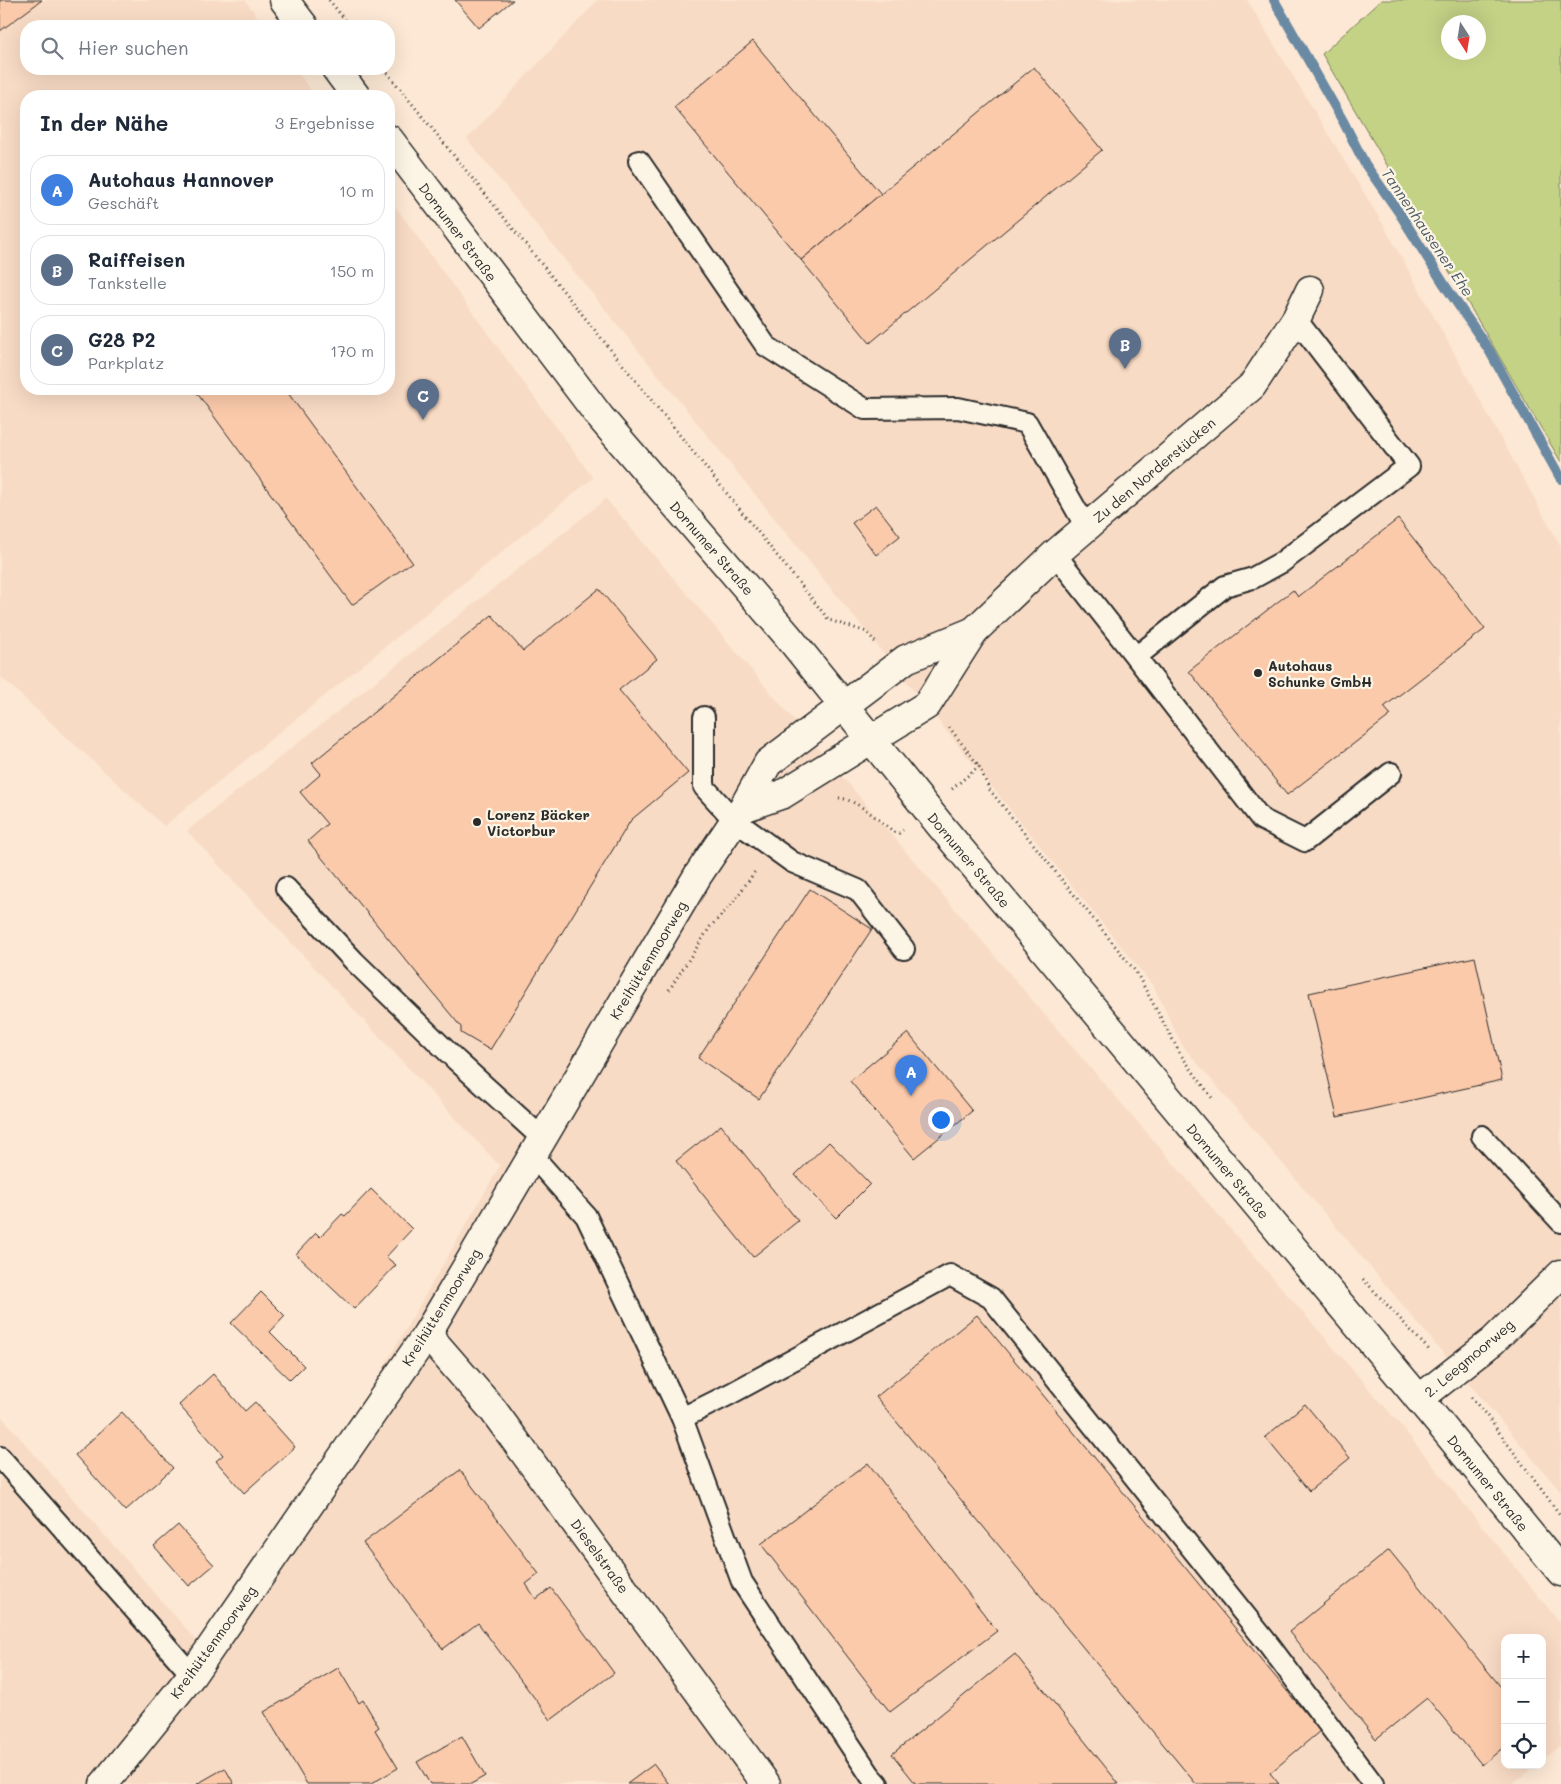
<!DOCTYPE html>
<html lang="de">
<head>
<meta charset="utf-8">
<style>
	:root { --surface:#fff; --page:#f6f6f7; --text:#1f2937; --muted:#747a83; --line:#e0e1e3; --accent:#2b2b2b }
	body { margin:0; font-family:Mali,sans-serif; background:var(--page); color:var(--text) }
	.controls { position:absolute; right:15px; bottom:15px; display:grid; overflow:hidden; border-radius:10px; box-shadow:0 5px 20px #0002 }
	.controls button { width:45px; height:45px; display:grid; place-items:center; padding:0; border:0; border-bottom:1px solid var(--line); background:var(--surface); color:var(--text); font:25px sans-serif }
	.compass { position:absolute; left:1441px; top:15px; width:45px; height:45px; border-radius:50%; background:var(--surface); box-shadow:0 5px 20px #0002; rotate:168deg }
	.you { position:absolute; left:940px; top:1119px; width:18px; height:18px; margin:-12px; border:4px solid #fff; border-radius:50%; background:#1a73e8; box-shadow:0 0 0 8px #1a73e833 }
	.badge { display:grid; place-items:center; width:32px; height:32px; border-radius:50%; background:var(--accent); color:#fff; font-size:16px; font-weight:700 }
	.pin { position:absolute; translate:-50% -41px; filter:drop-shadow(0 1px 2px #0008) }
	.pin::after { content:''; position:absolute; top:26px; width:18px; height:15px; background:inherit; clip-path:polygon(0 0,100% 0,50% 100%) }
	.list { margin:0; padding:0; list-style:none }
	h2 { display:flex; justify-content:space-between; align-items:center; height:65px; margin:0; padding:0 20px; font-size:21px }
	h2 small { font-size:16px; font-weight:400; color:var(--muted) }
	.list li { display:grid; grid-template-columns:32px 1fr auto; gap:15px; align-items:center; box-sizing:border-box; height:70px; margin:0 10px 10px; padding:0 10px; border:1px solid var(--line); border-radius:20px }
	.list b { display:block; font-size:19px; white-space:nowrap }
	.list p { margin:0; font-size:16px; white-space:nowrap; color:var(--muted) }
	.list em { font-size:16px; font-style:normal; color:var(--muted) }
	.icon { flex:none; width:28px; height:28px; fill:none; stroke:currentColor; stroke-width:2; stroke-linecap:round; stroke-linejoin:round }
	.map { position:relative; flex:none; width:1561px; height:1784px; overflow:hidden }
	.search { position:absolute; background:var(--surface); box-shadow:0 5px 20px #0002; left:20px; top:20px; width:375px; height:55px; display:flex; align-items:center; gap:12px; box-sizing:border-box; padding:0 18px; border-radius:20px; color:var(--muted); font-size:19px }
	.panel { position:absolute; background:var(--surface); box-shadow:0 5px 20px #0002; left:20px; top:90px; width:375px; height:305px; border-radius:20px }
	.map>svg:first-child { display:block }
	.built { fill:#f8dbc5 }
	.green { fill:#c4d286; stroke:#787e58; fill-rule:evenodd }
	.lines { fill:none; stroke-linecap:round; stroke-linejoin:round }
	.stream { stroke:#6b89a3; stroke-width:10 }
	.building { fill:#fbcaab; stroke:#2b2b2b }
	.lane-casing { stroke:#2b2b2b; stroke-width:24 }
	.street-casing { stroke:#2b2b2b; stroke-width:31 }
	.secondary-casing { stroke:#2b2b2b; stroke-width:31 }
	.path { stroke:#2b2b2b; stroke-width:3; stroke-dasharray:1 4; stroke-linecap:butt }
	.lane { stroke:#fcf5e5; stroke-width:20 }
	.street { stroke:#fcf5e5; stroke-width:28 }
	.secondary { stroke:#fcf5e5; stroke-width:28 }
	.poi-dot { fill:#2b2b2b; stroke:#fcf5e5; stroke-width:2 }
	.labels { text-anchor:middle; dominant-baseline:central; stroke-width:4.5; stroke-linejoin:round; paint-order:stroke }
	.street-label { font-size:14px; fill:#2b2b2b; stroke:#fcf5e5 }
	.poi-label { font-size:14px; font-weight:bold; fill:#2b2b2b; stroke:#fcf5e5; text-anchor:start }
	.water-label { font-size:15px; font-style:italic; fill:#4b5a67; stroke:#fcf5e5 }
</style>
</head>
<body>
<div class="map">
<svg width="1561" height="1784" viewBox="0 0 1561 1784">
	<rect width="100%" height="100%" fill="#fce8d4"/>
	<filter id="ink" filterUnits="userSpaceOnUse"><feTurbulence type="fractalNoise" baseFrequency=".02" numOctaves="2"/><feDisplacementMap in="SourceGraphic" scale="10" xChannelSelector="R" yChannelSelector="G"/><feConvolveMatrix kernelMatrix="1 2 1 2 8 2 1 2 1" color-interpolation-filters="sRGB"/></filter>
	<g filter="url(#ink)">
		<g class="built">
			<path d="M0,0H245L264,26H26V69H295L315,96H26V389H389V198L593,478L164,826L0,676Z"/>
			<path d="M598,0H1247L1384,226L1561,547V1492L1182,1045L1154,987L467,139Z"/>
			<path d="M606,499L1055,1027L1397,1421L1561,1624V1745L1542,1760V1638H1505V1765H1536L1512,1784H0V1415L214,1661L500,1166L187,831Z"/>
		</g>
		<path class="green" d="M1381,0H1561V462L1322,54ZM1448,22H1478V52H1448Z"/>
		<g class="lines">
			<path class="stream" d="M1274,0L1343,121L1365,164L1400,214L1444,284L1489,350L1561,479"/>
		</g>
		<g class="building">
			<path d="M0,0H42L0,31Z"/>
			<path d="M455,0H513L479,28Z"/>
			<path d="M753,41L881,194L801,260L674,107Z"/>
			<path d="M1034,67L1102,150L870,343L801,260Z"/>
			<path d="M194,389H285L412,562L352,605Z"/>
			<path d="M876,505L900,536L876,555L852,523Z"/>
			<path d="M1398,519L1485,629L1384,707L1391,715L1287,795L1189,671L1293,590L1298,597Z"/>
			<path d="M599,589L657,659L619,690L688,773L631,820L490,1050L461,1033V1027L308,841L327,824L300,792L321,774L312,763L492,615L523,651Z"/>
			<path d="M810,889L872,929L759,1099L698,1058Z"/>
			<path d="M1475,957L1502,1080L1337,1117L1309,993Z"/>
			<path d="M908,1033L972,1111L914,1158L850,1081Z"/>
			<path d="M721,1125L798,1221L753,1257L676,1161Z"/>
			<path d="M829,1142L870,1184L836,1218L795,1175Z"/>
			<path d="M371,1189L412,1229L386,1257L396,1265L354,1309L296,1254L316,1233L320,1237L342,1214L345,1216Z"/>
			<path d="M261,1292L285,1316L270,1332L304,1366L290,1380L231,1323Z"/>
			<path d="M977,1315L1320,1731L1270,1773L1279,1784H1196L876,1397Z"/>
			<path d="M213,1374L245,1411L255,1402L295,1447L244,1493L216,1461L223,1455L179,1405Z"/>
			<path d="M1305,1404L1350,1458L1309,1491L1265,1437Z"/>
			<path d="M122,1412L173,1468L125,1511L75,1455Z"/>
			<path d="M868,1463L997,1631L890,1712L761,1544Z"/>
			<path d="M460,1470L539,1574L526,1584L536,1599L551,1588L614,1673L551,1720L478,1623L443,1649L363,1543Z"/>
			<path d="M178,1525L214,1565L189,1586L154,1546Z"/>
			<path d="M1389,1550L1505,1692V1746L1482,1765L1427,1698L1376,1739L1289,1632Z"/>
			<path d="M1015,1654L1119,1784H916L892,1754Z"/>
			<path d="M338,1668L359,1703L363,1700L379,1727L375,1730L398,1768L371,1784H307L264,1712Z"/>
			<path d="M462,1736L485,1776L471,1784H430L417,1762Z"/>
			<path d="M654,1764L669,1784H627Z"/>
			<path d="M225,1768L234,1784H197Z"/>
		</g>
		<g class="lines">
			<g class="lane-casing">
				<g id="lane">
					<path d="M639,161L766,346L865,409L958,408L1027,423L1086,527"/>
					<path d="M1055,554L1136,657L1225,586L1253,578L1282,562L1409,466L1296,319"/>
					<path d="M1136,657L1261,819L1305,841L1391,773"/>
					<path d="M704,717V787L734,820L792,862L858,890L904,949"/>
					<path d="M286,888L354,961L456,1060L542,1138"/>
					<path d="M1482,1136L1561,1222"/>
					<path d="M532,1155L586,1216L682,1418L742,1582L870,1775L878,1784"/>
					<path d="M682,1418L730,1394L950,1275L991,1298L1269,1645L1373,1784"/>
					<path d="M0,1457L192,1675"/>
				</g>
			</g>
			<g class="street-casing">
				<g id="street">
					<path d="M743,808L783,794L927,705L974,631L1055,554L1252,386L1296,319L1310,290"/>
					<path d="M427,1334L493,1410L766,1784"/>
					<path d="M1419,1399L1493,1341L1561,1274"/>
					<path d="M104,1784L192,1675L427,1334L698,875L743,808L768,763L906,659L974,631"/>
				</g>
			</g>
			<g class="secondary-casing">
				<g id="secondary">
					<path d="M284,0L304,26"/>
					<path d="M336,69L356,96"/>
					<path d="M389,139L600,417L787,635L940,825L1440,1424L1561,1572"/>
				</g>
			</g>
			<g class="path">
				<path d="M329,0L350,26"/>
				<path d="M384,69L829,620L867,632L876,643"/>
				<path d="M949,727L979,766L989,789L1136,972L1181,1055L1212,1098"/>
				<path d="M952,789L979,766"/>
				<path d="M839,798C856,799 880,821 894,832L899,833L903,830"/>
				<path d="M669,990L710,927L732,904L756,870"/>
				<path d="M1363,1279L1430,1351"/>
				<path d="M1471,1397L1487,1416L1561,1516"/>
			</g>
			<use href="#lane" class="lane"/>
			<use href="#street" class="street"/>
			<use href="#secondary" class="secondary"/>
		</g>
	</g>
	<g class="poi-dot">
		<circle cx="1258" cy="673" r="5"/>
		<circle cx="477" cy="822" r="5"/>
	</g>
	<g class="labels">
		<g class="street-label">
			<text transform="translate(458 232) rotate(53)">Dornumer Straße</text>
			<text transform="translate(1154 470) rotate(-40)">Zu den Norderstücken</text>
			<text transform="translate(712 548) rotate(49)">Dornumer Straße</text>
			<text transform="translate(969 860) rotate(50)">Dornumer Straße</text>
			<text transform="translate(648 960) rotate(-59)">Kreihüttenmoorweg</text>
			<text transform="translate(1228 1171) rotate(50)">Dornumer Straße</text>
			<text transform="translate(441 1307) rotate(-58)">Kreihüttenmoorweg</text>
			<text transform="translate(1469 1358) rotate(-40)">2. Leegmoorweg</text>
			<text transform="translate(1488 1483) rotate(51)">Dornumer Straße</text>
			<text transform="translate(600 1556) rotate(54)">Dieselstraße</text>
			<text transform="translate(213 1642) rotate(-54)">Kreihüttenmoorweg</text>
		</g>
		<g class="poi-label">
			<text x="1268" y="665">Autohaus<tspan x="1268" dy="16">Schunke GmbH</tspan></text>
			<text x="487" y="814">Lorenz Bäcker<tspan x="487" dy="16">Victorbur</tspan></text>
		</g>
		<g class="water-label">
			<text transform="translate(1428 232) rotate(56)">Tannenhausener Ehe</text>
		</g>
	</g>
</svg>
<div class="controls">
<button>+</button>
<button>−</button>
<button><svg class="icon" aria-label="locate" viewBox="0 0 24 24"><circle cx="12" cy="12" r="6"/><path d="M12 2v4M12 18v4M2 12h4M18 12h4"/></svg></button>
</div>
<svg class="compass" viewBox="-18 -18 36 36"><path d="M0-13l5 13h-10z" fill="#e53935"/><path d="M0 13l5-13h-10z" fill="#747a83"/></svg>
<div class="you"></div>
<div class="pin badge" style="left:911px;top:1096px;background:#3f7fe0">A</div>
<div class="pin badge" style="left:1125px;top:369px;background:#5c6f8a">B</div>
<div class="pin badge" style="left:423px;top:420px;background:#5c6f8a">C</div>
<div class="search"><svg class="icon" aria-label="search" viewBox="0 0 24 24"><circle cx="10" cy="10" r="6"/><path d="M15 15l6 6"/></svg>Hier suchen</div>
<section class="panel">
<h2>In der Nähe<small>3 Ergebnisse</small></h2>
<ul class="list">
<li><span class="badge" style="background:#3f7fe0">A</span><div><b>Autohaus Hannover</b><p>Geschäft</p></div><em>10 m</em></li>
<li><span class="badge" style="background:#5c6f8a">B</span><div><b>Raiffeisen</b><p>Tankstelle</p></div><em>150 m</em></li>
<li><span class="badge" style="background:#5c6f8a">C</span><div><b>G28 P2</b><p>Parkplatz</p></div><em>170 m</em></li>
</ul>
</section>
</div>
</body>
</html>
